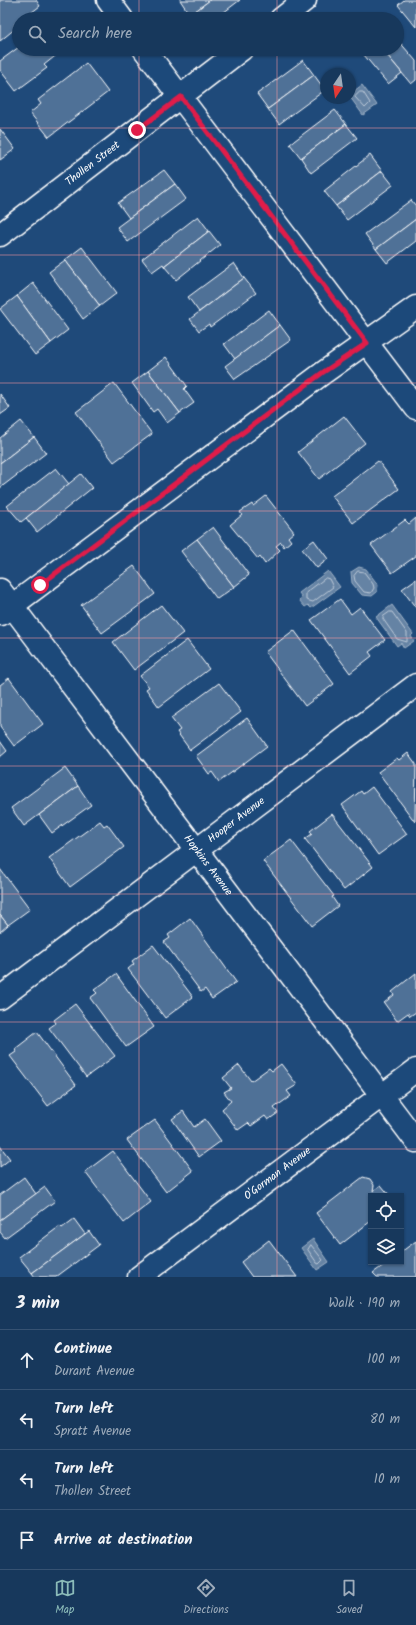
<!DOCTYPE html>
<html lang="en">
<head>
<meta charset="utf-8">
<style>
	:root { --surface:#17385c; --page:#203f62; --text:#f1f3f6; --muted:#9eacbb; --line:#365272; --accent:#8bbbb9 }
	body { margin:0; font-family:Kalam,sans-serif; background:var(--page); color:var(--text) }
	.controls { position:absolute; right:12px; bottom:12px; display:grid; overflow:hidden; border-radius:0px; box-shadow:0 1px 3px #0004 }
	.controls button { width:36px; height:36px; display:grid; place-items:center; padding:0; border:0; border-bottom:1px solid var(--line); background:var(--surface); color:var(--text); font:20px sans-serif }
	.compass { position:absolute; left:320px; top:68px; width:36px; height:36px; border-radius:50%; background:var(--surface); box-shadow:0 1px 3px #0004; rotate:193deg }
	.stop { position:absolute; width:12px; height:12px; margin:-9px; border:3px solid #e11d48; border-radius:50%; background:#fff }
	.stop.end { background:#e11d48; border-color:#fff; box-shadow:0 1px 4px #0008 }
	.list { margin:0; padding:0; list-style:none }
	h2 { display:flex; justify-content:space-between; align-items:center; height:52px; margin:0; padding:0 16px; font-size:17px }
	h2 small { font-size:13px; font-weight:400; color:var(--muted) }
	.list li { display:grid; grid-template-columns:26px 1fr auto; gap:12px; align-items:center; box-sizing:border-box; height:60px; padding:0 16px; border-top:1px solid var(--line) }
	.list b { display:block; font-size:15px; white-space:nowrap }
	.list p { margin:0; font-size:13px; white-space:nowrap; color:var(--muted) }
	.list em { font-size:13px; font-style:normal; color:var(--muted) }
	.icon { flex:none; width:22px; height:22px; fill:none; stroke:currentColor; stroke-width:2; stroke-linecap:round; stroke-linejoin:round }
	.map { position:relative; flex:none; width:416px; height:1277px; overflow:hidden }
	.search { position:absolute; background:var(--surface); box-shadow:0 1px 3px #0004; left:12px; right:12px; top:12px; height:44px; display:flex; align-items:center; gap:10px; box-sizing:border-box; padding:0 14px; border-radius:22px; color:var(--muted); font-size:15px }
	.sheet { height:292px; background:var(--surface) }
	nav { display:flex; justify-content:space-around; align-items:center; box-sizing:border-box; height:56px; border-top:1px solid var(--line); background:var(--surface); font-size:11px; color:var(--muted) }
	nav a { display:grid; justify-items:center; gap:2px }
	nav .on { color:var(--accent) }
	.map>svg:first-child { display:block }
	.water { fill:#6583a4; stroke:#a3b5c8 }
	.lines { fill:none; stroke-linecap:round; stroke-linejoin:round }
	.shore { stroke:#c1cddb; stroke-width:1 }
	.building { fill:#507197; stroke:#fff }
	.minor-casing { stroke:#fff; stroke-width:25 }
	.minor { stroke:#1f4a7a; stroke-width:22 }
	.route { stroke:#e11d48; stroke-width:5 }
	.grid { fill:none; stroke:#ff9aa2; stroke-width:1; stroke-opacity:0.55 }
	.labels { text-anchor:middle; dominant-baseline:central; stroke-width:4; stroke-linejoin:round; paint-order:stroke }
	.street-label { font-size:11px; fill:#fff; stroke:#1f4a7a }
</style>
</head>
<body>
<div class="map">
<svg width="416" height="1277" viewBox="0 0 416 1277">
	<rect width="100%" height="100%" fill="#1f4a7a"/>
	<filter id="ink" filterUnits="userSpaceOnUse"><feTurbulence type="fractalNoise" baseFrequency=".025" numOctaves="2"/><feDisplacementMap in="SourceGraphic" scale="8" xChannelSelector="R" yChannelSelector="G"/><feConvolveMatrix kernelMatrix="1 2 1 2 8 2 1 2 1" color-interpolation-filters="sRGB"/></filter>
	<g filter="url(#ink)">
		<g class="water">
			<path d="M362,85L377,105L363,115L350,97V94Z"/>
			<path d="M359,567L366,569L378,585L377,592L372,596L362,595L352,583L351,572Z"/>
			<path d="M328,571L340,587L311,608L308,605L305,607L299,600L302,597L299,593Z"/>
			<path d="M392,605L413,634L411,636L414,641L404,648L401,643L397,646L376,617Z"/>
			<path d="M313,1239L329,1262L317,1270L301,1248Z"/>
		</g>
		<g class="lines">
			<g class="shore">
				<path d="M360,92H363L370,103L365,108L355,97Z"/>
				<path d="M358,571L364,572L373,584L374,588L371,593L364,592L355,581L354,576Z"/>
				<path d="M326,578L329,579L333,587L313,602L306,600V593Z"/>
				<path d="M390,612H392L407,633V642L397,639L383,619V617Z"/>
				<path d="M311,1245L323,1260L319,1264L317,1263L308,1250Z"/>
			</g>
		</g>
		<g class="building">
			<path d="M0,0H36L40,6L23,19H19V22L14,25L16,28L0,41Z"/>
			<path d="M180,0H210L190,15Z"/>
			<path d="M210,0H240L215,19H193L190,15Z"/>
			<path d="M404,0H416V27L398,5Z"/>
			<path d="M397,39L416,61V80L411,84L382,49H397Z"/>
			<path d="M19,47V49H64L44,65L47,68L16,91L0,70V61Z"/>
			<path d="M359,49H382L402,73L388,84Z"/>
			<path d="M303,60L314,75L268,109L257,94Z"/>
			<path d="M86,63L108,92L49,137L30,113L41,104L38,100Z"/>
			<path d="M314,75L325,90L279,124L268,109Z"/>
			<path d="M335,110L346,124L301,158L290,144Z"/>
			<path d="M346,124L357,138L311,173L301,158Z"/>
			<path d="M0,129L15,149L0,160Z"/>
			<path d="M370,155L382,171L336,206L324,191Z"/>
			<path d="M164,170L175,184L129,218L118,203Z"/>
			<path d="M382,171L393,185L347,220L336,206Z"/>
			<path d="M175,184L186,199L128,242L117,227Z"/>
			<path d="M411,200L416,206V219L376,249L365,234Z"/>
			<path d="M198,216L209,231L164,266L163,264L152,272L142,259Z"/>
			<path d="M416,219V241L387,263L376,249Z"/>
			<path d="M209,231L220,245L176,280L164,266Z"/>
			<path d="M82,247L117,293L100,306L65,260Z"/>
			<path d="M65,260L100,306L83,319L49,272Z"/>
			<path d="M234,263L244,278L199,312L188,297Z"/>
			<path d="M244,278L256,293L210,327L209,324L199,331L190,319Z"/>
			<path d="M33,283L68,330L51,343L17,296Z"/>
			<path d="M17,296L51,343L35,355L0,309Z"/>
			<path d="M269,310L280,325L235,359L224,344Z"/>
			<path d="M280,325L291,340L235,379L225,366Z"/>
			<path d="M166,357L187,386L184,389L194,403L180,413L148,371Z"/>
			<path d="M148,371L180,413L167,423L157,409L153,412L132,383Z"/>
			<path d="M114,383L152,434L114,462L76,412Z"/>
			<path d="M0,394L10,408L0,415Z"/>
			<path d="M344,416L365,443L319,479L298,452Z"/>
			<path d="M21,421L34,437L0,463V438Z"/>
			<path d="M34,437L46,453L0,488V463Z"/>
			<path d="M378,461L399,489L353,523L332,496Z"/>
			<path d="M56,468L69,484L21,522L7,506Z"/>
			<path d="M81,474L92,488L37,532L26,518Z"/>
			<path d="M266,496L294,532L288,537L291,541L284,547L281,542L276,546L280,550L265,564L260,557L258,559L230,525L242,515L240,512L252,504L253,506Z"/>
			<path d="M416,518V556L392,573L371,545L405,520L409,524Z"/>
			<path d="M213,527L249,575L234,587L197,539Z"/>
			<path d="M197,539L234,587L217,599L181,551Z"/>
			<path d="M314,540L328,559L317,568L302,549Z"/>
			<path d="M134,566L155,594L102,633L81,605Z"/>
			<path d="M416,579V608L402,589Z"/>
			<path d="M340,599L351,614L360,607L385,640L369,652L372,656L350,673L311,620Z"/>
			<path d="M161,605L183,633L134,670L113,642Z"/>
			<path d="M294,630L334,684L305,706L265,652Z"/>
			<path d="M187,640L209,669L159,707L146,689L149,687L140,676Z"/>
			<path d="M9,678L43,724L14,746L0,727V685Z"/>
			<path d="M219,683L241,712L190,750L177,732L180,730L171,718Z"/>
			<path d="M247,718L267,746L219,782L212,772L209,774L196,756Z"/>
			<path d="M0,741L7,751L0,757Z"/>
			<path d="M408,753L416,764L415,822L378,772L397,758L399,760Z"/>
			<path d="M65,768L78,786L24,826L11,808Z"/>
			<path d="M78,786L91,805L52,833L39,815Z"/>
			<path d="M372,787L407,834L378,855L342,805L361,791L363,794Z"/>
			<path d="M332,814L373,867L344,890L305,839L312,834L310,831Z"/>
			<path d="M100,821L104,826L107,824L124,847L70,887L49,858Z"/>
			<path d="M291,840L334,896L332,897L338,906L312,926L263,861Z"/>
			<path d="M0,869L30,909L8,925L0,915Z"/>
			<path d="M0,915L8,925L0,932Z"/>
			<path d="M190,918L236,982L212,999L205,989L201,992L164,942L170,938L168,935Z"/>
			<path d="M153,945L193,997L165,1018L128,969L134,964L132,961Z"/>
			<path d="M416,973V1012L410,1016L408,1013L397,1021L384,1003L394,995L392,992Z"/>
			<path d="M116,974L154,1027L126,1047L90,998L97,993L94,990Z"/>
			<path d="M75,1004L115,1056L86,1077L49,1028L56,1023L54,1020Z"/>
			<path d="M37,1032L76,1085L48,1106L10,1056L16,1052L15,1049Z"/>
			<path d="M281,1064L297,1085L287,1091L291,1096L274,1108L278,1113L268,1120L265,1116L251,1126L248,1123L238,1130L222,1109L231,1101L224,1092L231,1088L223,1078L239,1065L251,1081L269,1068L272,1071Z"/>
			<path d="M183,1111L194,1127L205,1119L221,1141L199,1157L172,1119Z"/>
			<path d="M155,1120L193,1171L166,1192L127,1140Z"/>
			<path d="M0,1146L10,1159L0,1167Z"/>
			<path d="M113,1151L151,1202L124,1223L85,1172Z"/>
			<path d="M24,1177L36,1194L0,1220V1195Z"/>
			<path d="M363,1177L370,1179L374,1185L373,1191L381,1185L390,1196H371V1221L340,1245L316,1213Z"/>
			<path d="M45,1187L55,1201L5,1238L0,1232V1220Z"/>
			<path d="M74,1219L85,1234L32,1273L19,1257L60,1226L62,1228Z"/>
			<path d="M89,1231L99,1245L56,1277H35L32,1273Z"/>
			<path d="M269,1240L297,1277H252L241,1262Z"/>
			<path d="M416,1241V1277H377L373,1273L388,1262H401V1252Z"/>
		</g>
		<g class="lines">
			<g class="minor-casing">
				<g id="minor">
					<path d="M108,0L122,19"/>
					<path d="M281,19L305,0"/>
					<path d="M144,49L416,408"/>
					<path id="s1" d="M0,235L242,49"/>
					<path id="s2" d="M0,590L416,1141"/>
					<path d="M1,614L323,373L416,307"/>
					<path id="s3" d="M0,998L416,685"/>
					<path id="s4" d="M139,1277L416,1070"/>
				</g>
			</g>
			<use href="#minor" class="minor"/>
		</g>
	</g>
	<g class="lines" filter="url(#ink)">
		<path class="route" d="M40,585L322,373L367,343L181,97L137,130"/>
	</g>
	<path class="grid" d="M139,0V19M277,0V19M139,49V1277M277,49V1277M0,128H416M0,255H416M0,383H416M0,511H416M0,638H416M0,766H416M0,894H416M0,1022H416M0,1149H416"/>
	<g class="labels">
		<g class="street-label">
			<text stroke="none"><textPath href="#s1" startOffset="117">Thollen Street</textPath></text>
			<text stroke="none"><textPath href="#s3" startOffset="296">Hooper Avenue</textPath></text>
			<text stroke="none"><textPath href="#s2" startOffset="345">Hopkins Avenue</textPath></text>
			<text stroke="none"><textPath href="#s4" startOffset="173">O'Gorman Avenue</textPath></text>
		</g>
	</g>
</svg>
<div class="controls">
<button><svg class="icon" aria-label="locate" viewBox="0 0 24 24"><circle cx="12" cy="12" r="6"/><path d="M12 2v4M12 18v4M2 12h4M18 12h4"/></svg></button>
<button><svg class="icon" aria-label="layers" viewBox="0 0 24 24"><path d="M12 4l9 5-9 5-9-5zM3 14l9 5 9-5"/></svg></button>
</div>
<svg class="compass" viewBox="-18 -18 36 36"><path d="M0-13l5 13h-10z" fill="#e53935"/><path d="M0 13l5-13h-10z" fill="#9eacbb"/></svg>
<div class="stop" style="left:40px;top:585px"></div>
<div class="stop end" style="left:137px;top:130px"></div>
<div class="search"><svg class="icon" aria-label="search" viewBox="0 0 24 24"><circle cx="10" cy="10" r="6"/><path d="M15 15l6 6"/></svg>Search here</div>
</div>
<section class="sheet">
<h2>3 min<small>Walk · 190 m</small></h2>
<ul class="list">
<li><svg class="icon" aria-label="ahead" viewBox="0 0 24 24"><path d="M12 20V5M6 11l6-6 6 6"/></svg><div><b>Continue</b><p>Durant Avenue</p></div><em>100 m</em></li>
<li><svg class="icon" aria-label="left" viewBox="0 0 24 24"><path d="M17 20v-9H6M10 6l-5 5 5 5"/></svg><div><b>Turn left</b><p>Spratt Avenue</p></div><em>80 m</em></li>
<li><svg class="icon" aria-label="left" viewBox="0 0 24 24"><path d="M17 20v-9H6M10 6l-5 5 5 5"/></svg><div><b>Turn left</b><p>Thollen Street</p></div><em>10 m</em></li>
<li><svg class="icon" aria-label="arrive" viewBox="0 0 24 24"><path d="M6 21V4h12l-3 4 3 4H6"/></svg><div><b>Arrive at destination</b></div></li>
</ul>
</section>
<nav>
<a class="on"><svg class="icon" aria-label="map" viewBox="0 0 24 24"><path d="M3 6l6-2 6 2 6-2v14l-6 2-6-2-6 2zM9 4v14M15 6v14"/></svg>Map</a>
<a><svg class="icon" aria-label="directions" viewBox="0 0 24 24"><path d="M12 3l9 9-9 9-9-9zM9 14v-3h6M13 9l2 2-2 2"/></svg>Directions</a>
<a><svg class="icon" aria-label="saved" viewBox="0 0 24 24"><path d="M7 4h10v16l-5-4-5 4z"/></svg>Saved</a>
</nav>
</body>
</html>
